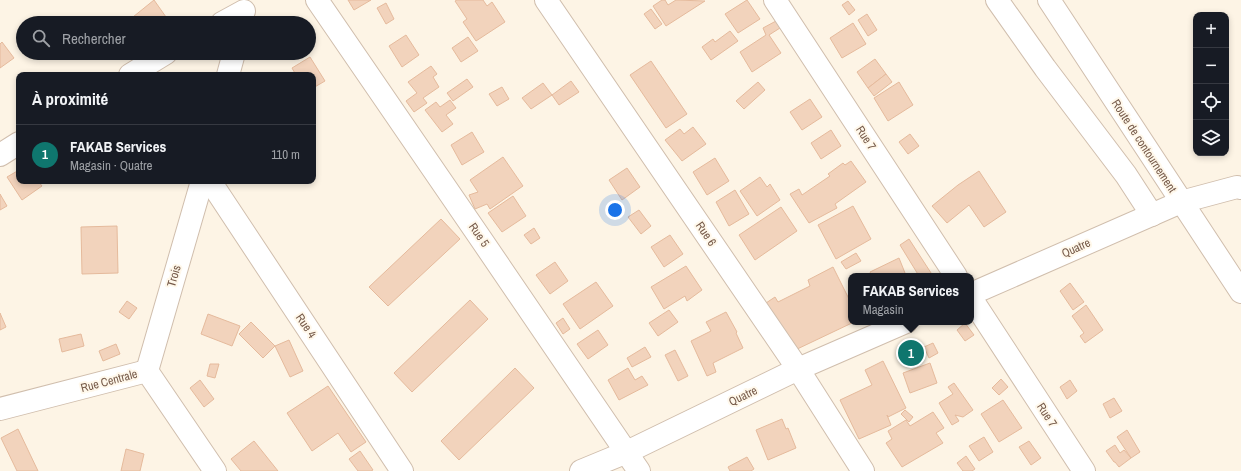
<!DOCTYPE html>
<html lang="fr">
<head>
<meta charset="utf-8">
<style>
	:root { --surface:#171b24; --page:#20242c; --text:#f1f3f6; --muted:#9ea1a6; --line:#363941; --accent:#0f766e }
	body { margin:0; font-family:"Archivo Narrow",sans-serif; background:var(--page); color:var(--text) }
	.controls { position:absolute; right:12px; top:12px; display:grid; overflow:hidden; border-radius:8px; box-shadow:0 2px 6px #0003 }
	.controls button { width:36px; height:36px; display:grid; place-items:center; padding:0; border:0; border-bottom:1px solid var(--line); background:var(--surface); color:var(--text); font:20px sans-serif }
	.you { position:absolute; left:615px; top:210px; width:14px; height:14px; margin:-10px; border:3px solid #fff; border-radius:50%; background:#1a73e8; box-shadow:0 0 0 6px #1a73e833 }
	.badge { display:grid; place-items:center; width:26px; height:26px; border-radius:50%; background:var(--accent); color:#fff; font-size:13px; font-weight:700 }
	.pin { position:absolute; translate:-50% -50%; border:2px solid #fff; box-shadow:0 1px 4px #0006 }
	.popup { position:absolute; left:848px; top:273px; width:126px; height:52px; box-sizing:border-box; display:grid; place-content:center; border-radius:8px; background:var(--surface); filter:drop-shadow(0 1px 3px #0005); font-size:13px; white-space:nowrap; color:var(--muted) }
	.popup b { font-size:15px; color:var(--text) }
	.popup::after { content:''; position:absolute; left:50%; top:100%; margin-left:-8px; border:8px solid transparent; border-top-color:var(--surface) }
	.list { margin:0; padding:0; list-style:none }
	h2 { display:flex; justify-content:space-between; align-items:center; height:52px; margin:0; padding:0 16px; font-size:17px }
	h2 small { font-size:13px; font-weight:400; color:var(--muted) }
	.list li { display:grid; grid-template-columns:26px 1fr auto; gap:12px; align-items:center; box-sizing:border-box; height:60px; padding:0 16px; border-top:1px solid var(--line) }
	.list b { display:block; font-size:15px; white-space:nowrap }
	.list p { margin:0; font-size:13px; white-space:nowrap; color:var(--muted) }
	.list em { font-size:13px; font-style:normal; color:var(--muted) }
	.icon { flex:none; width:22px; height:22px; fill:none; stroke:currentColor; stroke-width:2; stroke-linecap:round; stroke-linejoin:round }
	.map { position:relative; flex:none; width:1241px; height:471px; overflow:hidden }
	.search { position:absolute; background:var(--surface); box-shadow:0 2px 6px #0003; left:16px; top:16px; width:300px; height:44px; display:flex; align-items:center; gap:10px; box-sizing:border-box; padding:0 14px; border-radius:22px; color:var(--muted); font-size:15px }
	.panel { position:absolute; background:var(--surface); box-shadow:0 2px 6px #0003; left:16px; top:72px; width:300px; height:112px; border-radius:8px }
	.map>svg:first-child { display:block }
	.building { fill:#f2d3bc; stroke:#e5ba9c }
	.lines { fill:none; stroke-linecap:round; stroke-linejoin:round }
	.minor-casing { stroke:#d0bead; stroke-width:24 }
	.tertiary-casing { stroke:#d0bead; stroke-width:24 }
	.minor { stroke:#fff; stroke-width:22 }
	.tertiary { stroke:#fff; stroke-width:22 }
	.labels { text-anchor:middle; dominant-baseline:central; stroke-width:4; stroke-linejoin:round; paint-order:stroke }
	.street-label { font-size:12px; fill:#765a49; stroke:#fff8eb }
</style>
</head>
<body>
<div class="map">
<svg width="1241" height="471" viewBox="0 0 1241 471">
	<rect width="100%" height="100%" fill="#fdf4e5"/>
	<g class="building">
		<path d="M154,0L166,17L158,23H137L133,17Z"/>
		<path d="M348,0H371L354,10Z"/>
		<path d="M457,0H483L487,6L492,2L505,22L476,41L463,22L467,19L455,1Z"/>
		<path d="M662,0H665L668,5L676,0L705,1L666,26L653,6Z"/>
		<path d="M747,0L760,19L738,33L725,14Z"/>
		<path d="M848,1L855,10L849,15L842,5Z"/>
		<path d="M386,3L394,19L386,24L377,8Z"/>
		<path d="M651,9L662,24L655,29L644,14Z"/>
		<path d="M867,14L877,30L868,36L858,20Z"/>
		<path d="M776,21L780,28L769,35L781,53L752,72L740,52L766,35L763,28Z"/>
		<path d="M853,23L866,44L842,58L830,38Z"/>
		<path d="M730,31L738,41L711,60L702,47L713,39L715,42Z"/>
		<path d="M406,35L419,55L402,67L389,46Z"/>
		<path d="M468,37L478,51L461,62L452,48Z"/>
		<path d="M2,42L14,58L0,68V44Z"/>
		<path d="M310,57L325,81L313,88V75H296L292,68Z"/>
		<path d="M875,59L886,74L868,88L857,72Z"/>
		<path d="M651,61L687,114L666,128L630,75Z"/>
		<path d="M431,66L437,74L433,77L439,87L423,98L427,103L414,112L406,101L417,93L408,82Z"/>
		<path d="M886,74L892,82L874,96L868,88Z"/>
		<path d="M467,79L473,87L453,101L447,93Z"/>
		<path d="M571,81L579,92L559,105L552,95Z"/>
		<path d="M758,82L765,90L744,109L736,101Z"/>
		<path d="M899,82L913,105L888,121L874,98Z"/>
		<path d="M543,83L552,95L531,109L522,98Z"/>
		<path d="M502,87L509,99L497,106L489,94Z"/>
		<path d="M810,99L822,117L802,130L790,112Z"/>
		<path d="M450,100L456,108L446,115L453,124L442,132L425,110L436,102L440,107Z"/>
		<path d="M693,127L706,144L682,161L665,140L680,129L684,134Z"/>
		<path d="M831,130L841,146L821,159L811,143Z"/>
		<path d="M472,132L484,152L462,165L451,145Z"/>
		<path d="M910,134L919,146L908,154L899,142Z"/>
		<path d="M503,157L523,186L490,209L487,204L475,209L469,195L478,192L470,180Z"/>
		<path d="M715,158L729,181L707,195L693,172Z"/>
		<path d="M851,161L866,182L835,204L837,208L809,223L790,194L799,189L802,195L830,176L828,174L843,163L845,165Z"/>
		<path d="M627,168L640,187L622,200L609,180Z"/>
		<path d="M19,170V181H38L42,186L22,200L7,177Z"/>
		<path d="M979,171L1006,212L984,227L969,205L947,223L932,206L958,185Z"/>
		<path d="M760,177L767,187L770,184L780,200L757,216L740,191Z"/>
		<path d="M735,190L749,214L729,226L716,202Z"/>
		<path d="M0,194L7,206L0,210Z"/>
		<path d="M513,196L526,216L502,232L488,213Z"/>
		<path d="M853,206L871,239L836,259L818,225Z"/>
		<path d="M781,207L797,231L755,260L739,235Z"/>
		<path d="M639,210L651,226L641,234L628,217Z"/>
		<path d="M441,219L460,239L388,306L369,287Z"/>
		<path d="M117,226L118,273L82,274L81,227Z"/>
		<path d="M534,228L540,238L531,244L524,235Z"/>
		<path d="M670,235L683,254L664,267L651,247Z"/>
		<path d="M909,239L933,276H919L900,245Z"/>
		<path d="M856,253L861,261L846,269L841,262Z"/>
		<path d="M899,258L905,273L900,276H872L870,272Z"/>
		<path d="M555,262L568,281L550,294L536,275Z"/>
		<path d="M686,266L702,290L687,301L685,296L664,309L651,287Z"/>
		<path d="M833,267L851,303V322H854L793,351L763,305L775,297L778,302L810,286L808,280Z"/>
		<path d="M596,282L613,306L580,329L563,304Z"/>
		<path d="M1070,283L1084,302L1073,310L1060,291Z"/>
		<path d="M470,300L488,319L412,392L394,373Z"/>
		<path d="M127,301L137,308L129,319L119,312Z"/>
		<path d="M1086,305L1103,330L1085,343L1080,336L1084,333L1072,316Z"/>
		<path d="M669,310L678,322L658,336L649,323Z"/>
		<path d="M726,312L737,332L736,333L743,348L713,363L716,372L707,376L691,341L711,331L706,322Z"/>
		<path d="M0,313L6,327L0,330Z"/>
		<path d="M208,314L240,326L232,346L201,334Z"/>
		<path d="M563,318L570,329L563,334L556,323Z"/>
		<path d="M251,322L275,346L263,358L239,334Z"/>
		<path d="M965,323L974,335L965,341L957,330Z"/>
		<path d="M598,330L608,345L588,359L577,344Z"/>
		<path d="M81,334L84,346L62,352L59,339Z"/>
		<path d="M289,340L303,371L290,377L275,346Z"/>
		<path d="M933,343L938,353L929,358L924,347Z"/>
		<path d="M116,344L120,354L103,361L99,351Z"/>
		<path d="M645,347L651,357L632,367L627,358Z"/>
		<path d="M675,350L688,376L678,381L665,355Z"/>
		<path d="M883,361L906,408L888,417L887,415L891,425L859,439L840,400L872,385L865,370Z"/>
		<path d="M930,363L937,383L910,393L903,373Z"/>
		<path d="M210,364H219L215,378L207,376Z"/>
		<path d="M515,368L534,388L459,460L441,441Z"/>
		<path d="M628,368L635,380L642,376L648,385L619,400L608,380Z"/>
		<path d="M1001,379L1008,387L999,395L992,388Z"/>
		<path d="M200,380L214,399L204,407L190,388Z"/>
		<path d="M1070,380L1077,391L1067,399L1060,387Z"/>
		<path d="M954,383L973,410L963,417L955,415L959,421L952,425L939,403L953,394L948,387Z"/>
		<path d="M328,386L366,442L351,452L338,433L312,451L287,413Z"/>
		<path d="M1114,398L1122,411L1110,418L1103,404Z"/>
		<path d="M1003,400L1022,428L999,442L981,414Z"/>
		<path d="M905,410L913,417L909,422L901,414Z"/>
		<path d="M933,412L944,428L936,433L943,443L902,467L886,443L892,439L888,431L906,420L910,426Z"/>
		<path d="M782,419L786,429L788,428L796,448L768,460L756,430Z"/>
		<path d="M18,429L38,471H17L1,438Z"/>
		<path d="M1127,430L1140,452L1131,458L1117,437Z"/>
		<path d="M984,437L993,452L979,461L969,446Z"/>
		<path d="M254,441L278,471H241L231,459Z"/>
		<path d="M1029,441L1041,458L1031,465L1019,447Z"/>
		<path d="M1115,445L1120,453L1124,450L1131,458L1119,467L1115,462H1114L1106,451Z"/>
		<path d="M126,449L144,454L140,471H121Z"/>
		<path d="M360,451L373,470L371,471H358L349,459Z"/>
		<path d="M966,456L975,469L972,471H963L957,463Z"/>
		<path d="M747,457L754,469L751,471H730L728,467Z"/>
	</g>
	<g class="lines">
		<g class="minor-casing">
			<g id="minor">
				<path d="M317,0L483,242L639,471"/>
				<path d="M546,0L798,369L863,471"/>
				<path d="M775,0L956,276"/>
				<path d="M997,0L1045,68L1126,175L1152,215"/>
				<path d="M222,23L244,11"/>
				<path d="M130,75L166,53"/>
				<path d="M228,75L234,53"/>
				<path d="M0,155L19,143"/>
				<path d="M210,181L402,471"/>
				<path d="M971,294L1181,202L1237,187L1241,188"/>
				<path d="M971,298L1084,471"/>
				<path d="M147,371L202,181"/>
				<path d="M0,409L147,371L215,471"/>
				<path d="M581,471L627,452L798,369L906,322"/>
			</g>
		</g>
		<g class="tertiary-casing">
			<path id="tertiary" d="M1049,0L1241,292"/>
		</g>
		<use href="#minor" class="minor"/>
		<use href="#tertiary" class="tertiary"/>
	</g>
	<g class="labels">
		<g class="street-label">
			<text transform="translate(866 138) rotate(57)">Rue 7</text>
			<text transform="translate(1144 146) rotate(57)">Route de contournement</text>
			<text transform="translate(706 234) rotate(56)">Rue 6</text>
			<text transform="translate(479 235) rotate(55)">Rue 5</text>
			<text transform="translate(1076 248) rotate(-24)">Quatre</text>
			<text transform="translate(174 276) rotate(-74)">Trois</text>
			<text transform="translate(306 326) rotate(56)">Rue 4</text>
			<text transform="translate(109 381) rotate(-15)">Rue Centrale</text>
			<text transform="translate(743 396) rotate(-26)">Quatre</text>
			<text transform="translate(1047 415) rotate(57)">Rue 7</text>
		</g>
	</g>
</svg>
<div class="controls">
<button>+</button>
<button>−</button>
<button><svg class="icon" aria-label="locate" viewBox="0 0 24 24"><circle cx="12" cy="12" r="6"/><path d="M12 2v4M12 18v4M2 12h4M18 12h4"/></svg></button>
<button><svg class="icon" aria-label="layers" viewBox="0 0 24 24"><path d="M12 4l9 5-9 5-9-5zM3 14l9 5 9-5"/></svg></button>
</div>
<div class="you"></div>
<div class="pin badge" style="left:911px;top:353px">1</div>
<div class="popup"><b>FAKAB Services</b>Magasin</div>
<div class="search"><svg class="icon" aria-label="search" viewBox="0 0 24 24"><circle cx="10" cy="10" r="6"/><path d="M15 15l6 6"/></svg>Rechercher</div>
<section class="panel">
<h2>À proximité<small></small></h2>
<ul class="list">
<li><span class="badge">1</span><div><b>FAKAB Services</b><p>Magasin · Quatre</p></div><em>110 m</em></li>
</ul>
</section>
</div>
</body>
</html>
